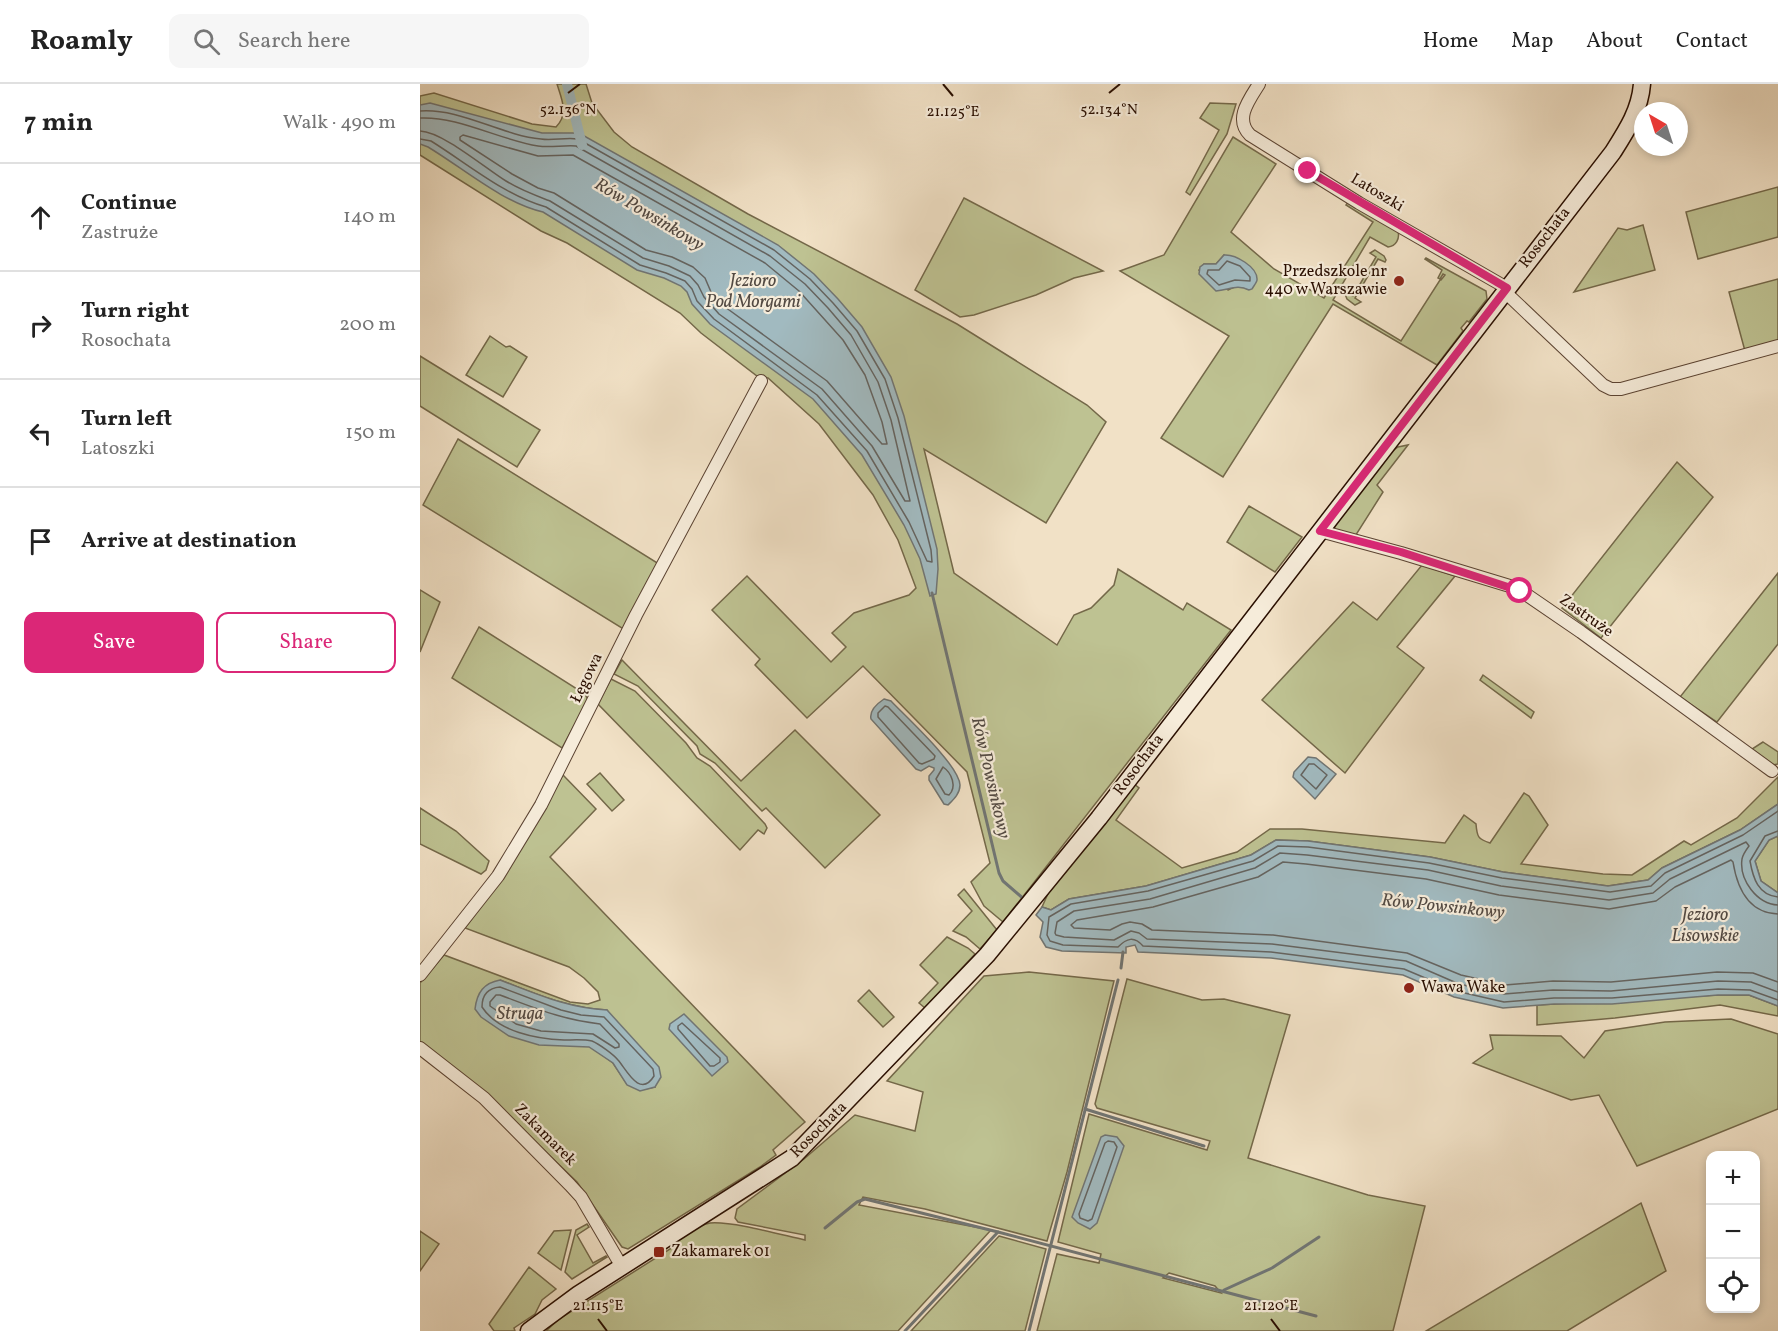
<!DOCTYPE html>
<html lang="en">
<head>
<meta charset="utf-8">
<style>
	:root { --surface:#fff; --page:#f6f6f6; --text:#222; --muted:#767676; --line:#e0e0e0; --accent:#db2777 }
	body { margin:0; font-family:Vollkorn,serif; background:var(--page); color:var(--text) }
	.controls { position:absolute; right:18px; bottom:18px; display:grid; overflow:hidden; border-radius:12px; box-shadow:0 3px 9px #0003 }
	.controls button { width:54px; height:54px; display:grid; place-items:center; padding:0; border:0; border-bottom:2px solid var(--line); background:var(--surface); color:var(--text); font:30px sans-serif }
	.compass { position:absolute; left:1214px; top:18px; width:54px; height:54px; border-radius:50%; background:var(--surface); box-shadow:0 3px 9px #0003; rotate:321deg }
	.stop { position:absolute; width:18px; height:18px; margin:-14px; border:4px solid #db2777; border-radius:50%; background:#fff }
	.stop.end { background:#db2777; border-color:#fff; box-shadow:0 2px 6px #0008 }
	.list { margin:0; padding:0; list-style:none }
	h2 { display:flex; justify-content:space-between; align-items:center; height:78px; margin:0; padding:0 24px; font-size:26px }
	h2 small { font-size:20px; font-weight:400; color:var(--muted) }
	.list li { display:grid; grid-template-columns:39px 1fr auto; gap:18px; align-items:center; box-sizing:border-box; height:108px; padding:0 24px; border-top:2px solid var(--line) }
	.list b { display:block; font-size:22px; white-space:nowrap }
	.list p { margin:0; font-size:20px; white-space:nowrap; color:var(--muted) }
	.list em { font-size:20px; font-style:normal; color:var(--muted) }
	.actions { display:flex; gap:12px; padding:18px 24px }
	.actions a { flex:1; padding:14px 0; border:2px solid var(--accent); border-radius:12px; text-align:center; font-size:21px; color:var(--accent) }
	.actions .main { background:var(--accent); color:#fff }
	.icon { flex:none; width:33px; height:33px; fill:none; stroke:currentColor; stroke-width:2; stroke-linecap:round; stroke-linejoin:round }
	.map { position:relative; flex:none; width:1358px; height:1247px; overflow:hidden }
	header { display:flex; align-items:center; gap:36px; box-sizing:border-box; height:84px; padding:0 30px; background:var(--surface); border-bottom:2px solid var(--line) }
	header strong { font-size:28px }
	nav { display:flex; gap:33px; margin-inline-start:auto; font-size:21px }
	.search { width:420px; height:54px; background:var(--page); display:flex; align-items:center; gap:15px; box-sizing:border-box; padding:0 21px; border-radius:12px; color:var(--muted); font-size:22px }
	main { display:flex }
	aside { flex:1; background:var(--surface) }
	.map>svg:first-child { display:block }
	.green { fill:#bec292; stroke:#746849; stroke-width:1.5; fill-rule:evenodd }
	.water { fill:#a1bac0; stroke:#717573; stroke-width:1.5 }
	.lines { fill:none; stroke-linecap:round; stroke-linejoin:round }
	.shore { stroke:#656460; stroke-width:1.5 }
	.stream { stroke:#717573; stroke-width:3 }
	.canal { stroke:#a1bac0; stroke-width:10 }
	.street-casing { stroke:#5b4332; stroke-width:14 }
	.secondary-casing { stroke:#290e00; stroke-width:19 }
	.street { stroke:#f6ecda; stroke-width:12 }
	.secondary { stroke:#f6ecda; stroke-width:16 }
	.route { stroke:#db2777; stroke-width:8 }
	.ticks { fill:none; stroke:#290e00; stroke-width:2 }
	.poi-dot { fill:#8f2418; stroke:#f6ecda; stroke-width:2 }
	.labels { text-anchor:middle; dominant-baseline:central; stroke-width:4.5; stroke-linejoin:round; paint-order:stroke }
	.street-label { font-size:16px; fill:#290e00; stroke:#f6ecda }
	.poi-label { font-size:16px; fill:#290e00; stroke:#f6ecda; text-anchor:start }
	.water-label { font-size:18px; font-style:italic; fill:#534a43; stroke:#f6ecda }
	.ticks-label { font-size:15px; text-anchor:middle; fill:#290e00; stroke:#f6ecda; stroke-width:4.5; stroke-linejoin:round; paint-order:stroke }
</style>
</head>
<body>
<header>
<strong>Roamly</strong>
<div class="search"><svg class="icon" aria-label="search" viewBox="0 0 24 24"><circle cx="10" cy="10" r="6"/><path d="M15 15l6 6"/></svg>Search here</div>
<nav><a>Home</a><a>Map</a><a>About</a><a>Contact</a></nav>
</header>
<main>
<aside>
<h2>7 min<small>Walk · 490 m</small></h2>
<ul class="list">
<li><svg class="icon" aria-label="ahead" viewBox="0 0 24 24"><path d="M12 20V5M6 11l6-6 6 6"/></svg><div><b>Continue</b><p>Zastruże</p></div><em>140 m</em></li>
<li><svg class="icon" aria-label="right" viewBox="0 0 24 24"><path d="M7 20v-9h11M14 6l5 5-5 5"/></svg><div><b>Turn right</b><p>Rosochata</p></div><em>200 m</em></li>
<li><svg class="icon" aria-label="left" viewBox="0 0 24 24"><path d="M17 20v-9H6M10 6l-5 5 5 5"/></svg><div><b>Turn left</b><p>Latoszki</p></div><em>150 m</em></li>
<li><svg class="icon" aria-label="arrive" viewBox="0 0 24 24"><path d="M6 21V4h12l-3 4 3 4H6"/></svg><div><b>Arrive at destination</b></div></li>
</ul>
<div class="actions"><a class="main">Save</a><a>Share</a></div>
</aside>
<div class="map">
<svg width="1358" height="1247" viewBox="0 0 1358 1247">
	<rect width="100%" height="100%" fill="#f1e1c6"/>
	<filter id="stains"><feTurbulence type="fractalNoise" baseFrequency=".00333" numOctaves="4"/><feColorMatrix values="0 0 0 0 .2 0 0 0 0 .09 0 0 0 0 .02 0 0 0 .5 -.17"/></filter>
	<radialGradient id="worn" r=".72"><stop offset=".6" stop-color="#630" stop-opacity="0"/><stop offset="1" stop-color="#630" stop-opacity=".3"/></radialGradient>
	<g class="green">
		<path d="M137,0H166L172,19L194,48L212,63L328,130L537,240L667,321L686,338L626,439L504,365L534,489L637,561L654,531L671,524L694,501L698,485L763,526L767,519L811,546L583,838L564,822L551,798L570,779L547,688L443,582L387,634L335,581L340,575L292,526L327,492L411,578L426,563L412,549L434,529L489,511L496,504L478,456L453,411L399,340L348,294L337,292L281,249L260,229L147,159L121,147L0,71V12L14,9L112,40L136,43C149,30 142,16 137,0Z"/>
		<path d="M790,19L816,20L807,50L770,111L766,108L799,46L780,34Z"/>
		<path d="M813,53L856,80L811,148L854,185L904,214L953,138L926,121L928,118L978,147C980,155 976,162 968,163L950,153L913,216L981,257L1020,196H1021L1025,191L1023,190L1020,195L1018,194L1022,186L1005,175L1006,174L1066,207L1067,215L1049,238L1047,237L1041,244L1043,247L1017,281L913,220L803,393L741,354L809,252L700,187L744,171ZM804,171L828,205C820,201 816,202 808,206L779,186L784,180H796Z"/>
		<path d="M1358,103V153L1278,175L1266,128Z"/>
		<path d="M544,114L683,187L654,194L616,211L554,231L540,233L495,206Z"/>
		<path d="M1223,141L1235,186L1154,208L1198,144L1207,146Z"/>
		<path d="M955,166L964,172L966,176L965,178L958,175L935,214L941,218L935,221L927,215L925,210L926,209L933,212L956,173L950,169Z"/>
		<path d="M1358,195V258L1325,267L1309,208Z"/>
		<path d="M70,252L86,263L90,262L107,273L83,313L46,291Z"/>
		<path d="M0,272L120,346L97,383L0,322Z"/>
		<path d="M38,355L239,480L205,546L3,421Z"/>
		<path d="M988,361L957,401L963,408L934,454L916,449L914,441L968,370L978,363Z"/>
		<path d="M1257,378L1293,413L1181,554L1142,524Z"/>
		<path d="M829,422L882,453L855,488L807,458Z"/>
		<path d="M1002,481L1035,492L977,563L1004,584L925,689L842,616L933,518L957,536Z"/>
		<path d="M1358,489V560L1297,638L1260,613Z"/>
		<path d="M0,506L20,518L0,568Z"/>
		<path d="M59,543L165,610L168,616L142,664L32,594Z"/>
		<path d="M202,576L321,697L375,646L460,731L405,784L346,724L342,727L295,679L280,670L277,662L218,602L194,590Z"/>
		<path d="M1063,591L1114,628L1111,634L1060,596Z"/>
		<path d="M191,595L215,607L266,659L277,674L290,682L345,740L347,744L344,750L338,746L320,766L178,620Z"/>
		<path d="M1343,658L1358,668V680L1353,681L1332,665Z"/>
		<path d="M180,689L204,716L192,727L167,700Z"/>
		<path d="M143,691L176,725L130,773L385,1038L353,1066L356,1071L340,1083L208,1165L202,1163L157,1098L58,1003L0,958V899L24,871L150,918L168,920L180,916L178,908L164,894L149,883L45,844L90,783ZM80,896C117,910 147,924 187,926L235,1003L220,1006L207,1000L193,979Z"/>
		<path d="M1358,693V720L1320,746L1242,784L1228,796L1188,802L1083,788L1010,773L888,757L856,756L831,771L726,802L649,815L631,826L622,823L631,803L713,699L719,704L696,736L762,784L817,768L850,745H882L1025,759L1044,731L1056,740C1057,753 1058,755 1070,759L1104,709L1109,712L1128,741L1101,780L1183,790L1212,791L1264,757L1271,761L1317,734Z"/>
		<path d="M0,724L36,747L69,777L66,786L61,790L0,760Z"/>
		<path d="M1358,752V809L1341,797L1335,777L1349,756Z"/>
		<path d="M544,805L577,846L560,865L546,853L533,847L552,827L538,811Z"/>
		<path d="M527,853L548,864L555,870L505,924L499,919L518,899L500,881Z"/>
		<path d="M609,888L694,897L647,1088L627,1157L505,1125L443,1113L439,1121L571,1146L478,1247H126L139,1235L258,1160L256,1156C267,1150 278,1141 290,1139C312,1137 362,1151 385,1156V1151L318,1138L315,1134L317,1125L384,1075L435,1031L495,1047L503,1008L467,997L564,892Z"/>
		<path d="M707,895L782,916L804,915L870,931L828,1074L948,1111L1005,1122L973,1247H617L637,1170L679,1179L681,1170L638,1158L669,1030L787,1066L790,1057L677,1024L675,1020ZM749,1189L795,1202L801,1209L743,1194Z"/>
		<path d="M449,906L474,933L463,943L438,917Z"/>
		<path d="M1298,911H1329L1358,922V932L1300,921L1195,934L1117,941V921Z"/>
		<path d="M1311,935L1358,950V1025L1217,1082L1179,1011L1151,1016L1053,979L1073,965L1070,951L1141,952L1164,974L1185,947L1245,938Z"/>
		<path d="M1221,1119L1246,1187L1147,1247H1006Z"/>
		<path d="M167,1140L169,1143L157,1151L173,1179L186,1172L187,1173L152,1195L145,1188L156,1146Z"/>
		<path d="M151,1146L141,1186L118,1169L134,1147Z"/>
		<path d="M0,1147L19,1160L0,1187Z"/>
		<path d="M579,1152L626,1165L605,1247H491Z"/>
		<path d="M109,1183L136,1205L122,1216L115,1230L94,1244L95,1247H74L69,1240Z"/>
	</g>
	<g class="water">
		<path d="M10,19L122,49H159L358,161L394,190L418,215L442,243L471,293L484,332L517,465L518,485L516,510L510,512L500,475L484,441L442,371L393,315L290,240L272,220L267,208L261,202L244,194L217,186L123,128C83,119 43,84 8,63L0,60V21Z"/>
		<path d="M804,171C815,170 838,183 837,196C837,198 833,203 832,205L829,206C817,200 809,206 796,207L779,190L780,183L784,180H796Z"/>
		<path d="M464,615L471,617C486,633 539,681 540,701C540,710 533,716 528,721L524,720L509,696V692L514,686V684L509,682L501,687L496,685L451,635C449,626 458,619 464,615Z"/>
		<path d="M888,673L896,674L916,690L895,715L873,693L874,688Z"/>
		<path d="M1358,720V752L1349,756L1335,777L1341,797L1358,809V922L1329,911H1298L1192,920H1134L1083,924L1034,913L983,891L851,874L718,868L715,861L706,863V869L642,867L626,863L620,853L623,838L616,831L622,823L631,826L649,815L726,802L831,771L856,756L888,757L1010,773L1083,788L1188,802L1228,796L1242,784L1320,746Z"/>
		<path d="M80,896C117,910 147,924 187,926L239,983L241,993L235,1003L220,1007L207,1001L193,979L169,963L119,961L89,952L61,933L55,925C57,908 64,899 80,896Z"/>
		<path d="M264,930L307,973L308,978L292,992L249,945L250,940Z"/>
		<path d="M685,1051L697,1053L704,1062L677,1139L670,1145L658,1139L652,1133L681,1053Z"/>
	</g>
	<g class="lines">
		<g class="shore">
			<path d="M0,27C41,24 80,51 121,55C133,57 145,53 158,55L354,166L390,195L413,219L437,247L465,295L478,334L511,466L512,478L507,477L489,438L447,367L397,311L294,235L277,217L272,205L265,197L246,189L220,181L126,123C84,111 48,80 11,57L0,55"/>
			<path d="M0,34C38,32 80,56 118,62C130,64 143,61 156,62L350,172L385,200L408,224L431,251L458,298L471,336L490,417H485L452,362L402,305L299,230L284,213L278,201L270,192L249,182L223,174L130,117C114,111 100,106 86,97C65,84 23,48 0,47"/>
			<path d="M43,51L118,72L153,71L345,179L379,207L423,256L445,291L462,338L467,360H462L407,297L305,223L291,208L285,194L273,183L252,173L226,166L134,109L118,104L92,90L40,56V53Z"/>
			<path d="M807,177L820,182L830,193V197L815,196L799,201L787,190L788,186H799Z"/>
			<path d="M465,622L468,623L515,672L514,675L502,680L499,679L458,633V629Z"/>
			<path d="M889,680H894L907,691L896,705L881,691Z"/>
			<path d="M523,683C532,689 537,703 529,711L525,710L516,695Z"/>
			<path d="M1358,727L1323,751L1245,789L1231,802L1190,808L1082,794L1009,779L888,763L858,762L833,777L728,807L651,820L629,833L627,851L630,857L643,861L698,863C707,854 714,852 723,862L851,868L984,885L1036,907L1084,918L1134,914H1192L1298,905L1330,906L1358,916"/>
			<path d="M1358,747L1345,752L1330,777C1333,794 1338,811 1358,813"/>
			<path d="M1358,821C1337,820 1319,796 1322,775C1323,770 1326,766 1329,762L1326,758L1250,795L1233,809L1189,816L1081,802L1008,786L887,771L860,769L835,784L730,815L654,827L637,838L635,849L636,851L644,853L694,856L711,847L719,849L727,855L852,860L986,877L1039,900L1084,910L1133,906L1191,907L1298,897L1331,898L1358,908"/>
			<path d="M1358,830C1328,829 1317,803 1313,778L1311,776L1255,803L1236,817L1189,825L1079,811L1006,795L886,780L863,778L838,793L733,823L657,836L651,841L654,844L690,846L702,840L710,838L722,840L732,846L853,851L987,869L1041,891L1085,901L1133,897L1191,898L1297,888L1333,889L1358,898"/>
			<path d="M80,903L141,926L161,931L184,933L233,985L234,992C220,1015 206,985 198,976C193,970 179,960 172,957C164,955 152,956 144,956C117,955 78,948 62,923C62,911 68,904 80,903Z"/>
			<path d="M76,911H80C115,924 143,936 180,940L199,960V963L195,964L173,950L121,947L96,940L70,922V918Z"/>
			<path d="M262,939L300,974V978L294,982H290L258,945V942Z"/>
			<path d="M688,1057L694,1058L697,1063L672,1135L668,1137L660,1134L659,1130L685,1059Z"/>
		</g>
		<g class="stream">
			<path d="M512,509L579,789L583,797L605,816"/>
			<path d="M701,884L703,868"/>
			<path d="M665,1025L784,1062"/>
			<path d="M405,1144L437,1118L445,1115L578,1148"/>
			<path d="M804,1206L852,1184L899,1153"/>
			<path d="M485,1247L578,1148L896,1232"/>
			<path d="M609,1247L698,896"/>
		</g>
		<path class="canal" d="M147,0L162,61"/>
		<g class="street-casing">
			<g id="street">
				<path d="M839,0C829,16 814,35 830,51L939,119L1087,204"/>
				<path d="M1084,207L1183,301L1191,305H1201L1358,262"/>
				<path d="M900,447L981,469L1093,503L1107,511L1161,548L1352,687"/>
				<path d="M0,891L78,792L121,721L216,531L341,297"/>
				<path d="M0,964L64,1014L150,1101L161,1113L202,1183"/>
			</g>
		</g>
		<g class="secondary-casing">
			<path id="secondary" d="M109,1247L159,1210L372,1074L567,871L679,734L1193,68C1207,46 1220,26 1222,0"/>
		</g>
		<use href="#street" class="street"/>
		<use href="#secondary" class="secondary"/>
	</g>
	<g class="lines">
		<path class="route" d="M888,87L1087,204L900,447L981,468L1100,507"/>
	</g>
	<path class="ticks" d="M523,0L533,12M148,9L160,0M689,9L700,0M178,1235L187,1247M851,1235L860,1247"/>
	<g class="poi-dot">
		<circle cx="979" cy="197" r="6"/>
		<circle cx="989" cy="904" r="6"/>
		<rect x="233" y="1162" width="12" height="12" rx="3"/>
	</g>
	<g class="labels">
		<g class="street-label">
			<text transform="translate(957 109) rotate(31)">Latoszki</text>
			<text transform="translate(1125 154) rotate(-52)">Rosochata</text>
			<text transform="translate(1166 532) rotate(35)">Zastruże</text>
			<text transform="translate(167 594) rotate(-64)">Łęgowa</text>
			<text transform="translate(719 681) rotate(-53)">Rosochata</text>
			<text transform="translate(399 1046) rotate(-45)">Rosochata</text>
			<text transform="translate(125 1051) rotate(45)">Zakamarek</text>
		</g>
		<g class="poi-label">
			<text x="967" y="188" text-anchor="end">Przedszkole nr<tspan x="967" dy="18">440 w Warszawie</tspan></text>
			<text x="1001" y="904">Wawa Wake</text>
			<text x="251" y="1168">Zakamarek 01</text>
		</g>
		<g class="water-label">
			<text transform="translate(229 131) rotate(31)">Rów Powsinkowy</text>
			<text x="333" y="197">Jezioro<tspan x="333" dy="21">Pod Morgami</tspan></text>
			<text transform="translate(570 694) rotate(77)">Rów Powsinkowy</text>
			<text transform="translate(1023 823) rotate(6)">Rów Powsinkowy</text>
			<text x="1285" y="831">Jezioro<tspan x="1285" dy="21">Lisowskie</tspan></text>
			<text x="100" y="930">Struga</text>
		</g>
	</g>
	<g class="ticks-label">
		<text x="148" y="30">52.136°N</text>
		<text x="689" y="30">52.134°N</text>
		<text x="533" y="32">21.125°E</text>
		<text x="178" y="1226">21.115°E</text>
		<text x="851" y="1226">21.120°E</text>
	</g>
	<rect width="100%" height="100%" filter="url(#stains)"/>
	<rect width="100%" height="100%" fill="url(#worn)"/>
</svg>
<div class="controls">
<button>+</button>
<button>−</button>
<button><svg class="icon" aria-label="locate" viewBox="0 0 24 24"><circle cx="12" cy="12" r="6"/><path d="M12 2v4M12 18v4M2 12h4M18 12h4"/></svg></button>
</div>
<svg class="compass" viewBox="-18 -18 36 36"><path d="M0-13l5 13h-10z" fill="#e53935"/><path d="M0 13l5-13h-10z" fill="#767676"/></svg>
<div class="stop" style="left:1100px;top:507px"></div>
<div class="stop end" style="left:888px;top:87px"></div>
</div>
</main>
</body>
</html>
